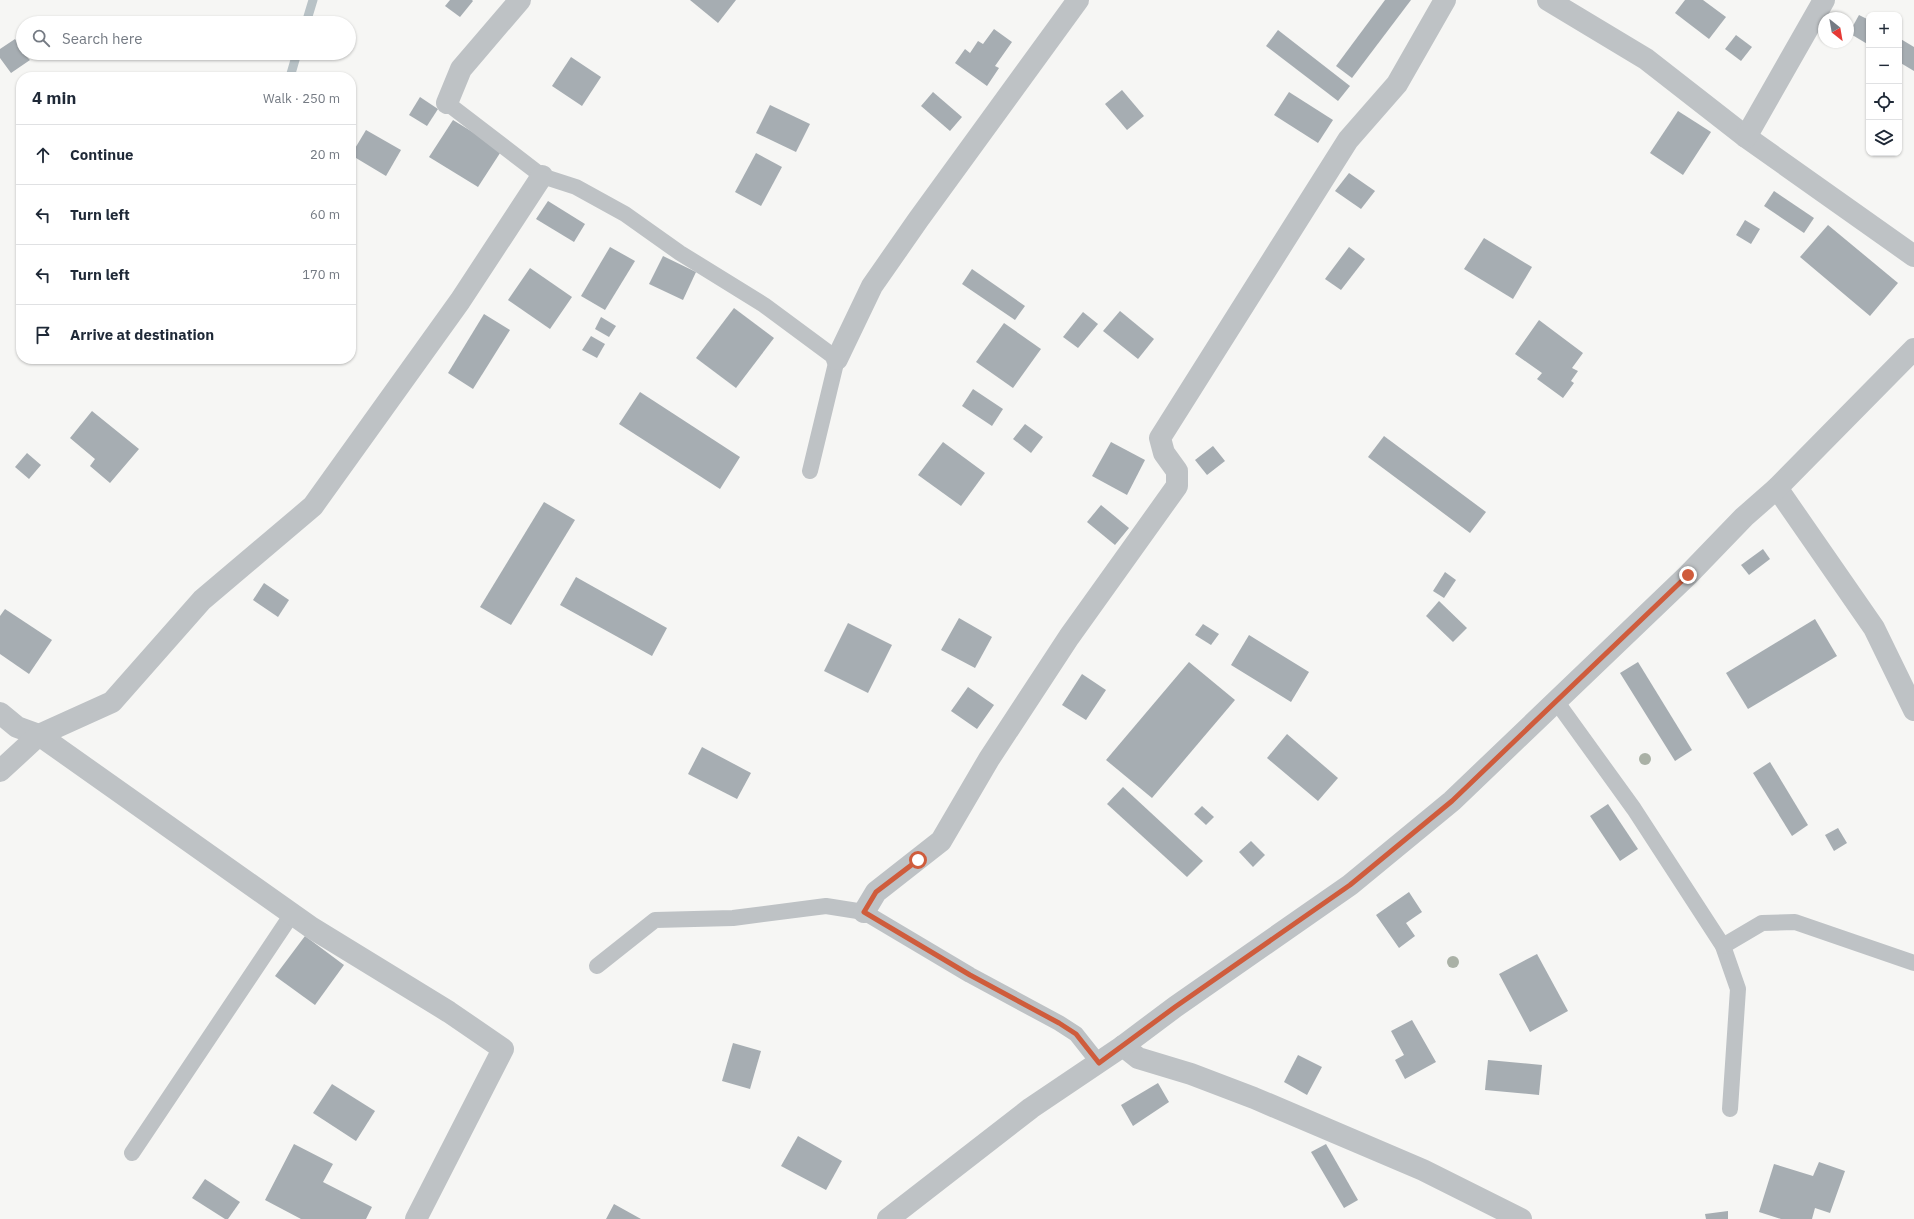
<!DOCTYPE html>
<html lang="en">
<head>
<meta charset="utf-8">
<style>
	:root { --surface:#fff; --page:#f2f2f3; --text:#1f2937; --muted:#747a83; --line:#e0e1e3 }
	body { margin:0; font-family:"IBM Plex Sans",sans-serif; background:var(--page); color:var(--text) }
	.controls { position:absolute; right:12px; top:12px; display:grid; overflow:hidden; border-radius:8px; box-shadow:0 1px 3px #0004 }
	.controls button { width:36px; height:36px; display:grid; place-items:center; padding:0; border:0; border-bottom:1px solid var(--line); background:var(--surface); color:var(--text); font:20px sans-serif }
	.compass { position:absolute; left:1818px; top:12px; width:36px; height:36px; border-radius:50%; background:var(--surface); box-shadow:0 1px 3px #0004; rotate:149deg }
	.stop { position:absolute; width:12px; height:12px; margin:-9px; border:3px solid #cf5c3c; border-radius:50%; background:#fff }
	.stop.end { background:#cf5c3c; border-color:#fff; box-shadow:0 1px 4px #0008 }
	.list { margin:0; padding:0; list-style:none }
	h2 { display:flex; justify-content:space-between; align-items:center; height:52px; margin:0; padding:0 16px; font-size:17px }
	h2 small { font-size:13px; font-weight:400; color:var(--muted) }
	.list li { display:grid; grid-template-columns:26px 1fr auto; gap:12px; align-items:center; box-sizing:border-box; height:60px; padding:0 16px; border-top:1px solid var(--line) }
	.list b { display:block; font-size:15px; white-space:nowrap }
	.list em { font-size:13px; font-style:normal; color:var(--muted) }
	.icon { flex:none; width:22px; height:22px; fill:none; stroke:currentColor; stroke-width:2; stroke-linecap:round; stroke-linejoin:round }
	.map { position:relative; flex:none; width:1914px; height:1219px; overflow:hidden }
	.search { position:absolute; background:var(--surface); box-shadow:0 1px 3px #0004; left:16px; top:16px; width:340px; height:44px; display:flex; align-items:center; gap:10px; box-sizing:border-box; padding:0 14px; border-radius:22px; color:var(--muted); font-size:15px }
	.panel { position:absolute; background:var(--surface); box-shadow:0 1px 3px #0004; left:16px; top:72px; width:340px; height:292px; border-radius:16px }
	.map>svg:first-child { display:block }
	.lines { fill:none; stroke-linecap:round; stroke-linejoin:round }
	.stream { stroke:#b8c2c6; stroke-width:9 }
	.building { fill:#a6adb2 }
	.service { stroke:#bec2c5; stroke-width:16 }
	.minor { stroke:#bec2c5; stroke-width:22 }
	.tree { fill:#aab1a6 }
	.route { stroke:#cf5c3c; stroke-width:5 }
</style>
</head>
<body>
<div class="map">
<svg width="1914" height="1219" viewBox="0 0 1914 1219">
	<rect width="100%" height="100%" fill="#f6f6f4"/>
	<g class="lines">
		<g class="stream">
			<path d="M306,23L313,0"/>
			<path d="M290,77L297,53"/>
		</g>
	</g>
	<g class="building">
		<path d="M450,0H472L473,1L460,17L445,6Z"/>
		<path d="M690,0H736L718,23Z"/>
		<path d="M1385,0H1411L1352,78L1336,66Z"/>
		<path d="M1685,0H1703L1726,17L1709,39L1675,13Z"/>
		<path d="M1859,15L1869,20V45L1849,33Z"/>
		<path d="M994,29L1012,42L995,66L999,68L987,86L955,63L965,49L970,53L978,41L983,44Z"/>
		<path d="M1278,30L1350,86L1338,101L1266,46Z"/>
		<path d="M1736,35L1752,47L1741,61L1725,49Z"/>
		<path d="M1899,38L1914,47V71L1899,62Z"/>
		<path d="M15,39L23,53L30,60L11,73L0,58V49Z"/>
		<path d="M571,57L601,77L582,106L552,86Z"/>
		<path d="M1122,90L1144,116L1127,130L1105,104Z"/>
		<path d="M933,92L962,117L950,131L921,106Z"/>
		<path d="M1289,92L1333,120L1318,143L1274,115Z"/>
		<path d="M420,97L438,109L427,126L409,115Z"/>
		<path d="M770,105L810,124L796,152L756,133Z"/>
		<path d="M1678,111L1711,132L1683,175L1650,153Z"/>
		<path d="M453,120L502,150L478,187L429,157Z"/>
		<path d="M366,130L401,150L386,176L351,155Z"/>
		<path d="M756,153L782,167L761,206L735,192Z"/>
		<path d="M1349,173L1375,191L1361,209L1335,191Z"/>
		<path d="M1774,191L1814,218L1804,233L1764,206Z"/>
		<path d="M548,201L585,224L574,242L536,219Z"/>
		<path d="M1745,220L1760,229L1751,244L1736,235Z"/>
		<path d="M1828,225L1898,283L1870,316L1800,257Z"/>
		<path d="M1484,238L1532,267L1513,299L1464,269Z"/>
		<path d="M610,247L635,261L605,310L581,296Z"/>
		<path d="M1349,247L1365,259L1341,290L1325,279Z"/>
		<path d="M663,256L696,272L683,300L649,284Z"/>
		<path d="M530,268L572,297L550,329L508,300Z"/>
		<path d="M972,269L1025,306L1015,320L962,284Z"/>
		<path d="M734,308L774,338L736,388L696,358Z"/>
		<path d="M1120,311L1154,339L1138,359L1103,331Z"/>
		<path d="M1083,312L1098,324L1078,348L1063,337Z"/>
		<path d="M484,314L510,330L473,389L448,373Z"/>
		<path d="M601,317L616,326L609,337L595,329Z"/>
		<path d="M1539,320L1583,353L1572,368L1578,371L1571,381L1574,383L1563,398L1537,379L1542,373L1515,354Z"/>
		<path d="M1004,323L1041,349L1013,388L976,362Z"/>
		<path d="M591,336L605,344L597,358L582,350Z"/>
		<path d="M973,389L1003,409L992,426L962,406Z"/>
		<path d="M640,392L740,457L720,489L619,424Z"/>
		<path d="M92,411L139,449L110,483L90,466L95,459L70,438Z"/>
		<path d="M1025,424L1043,437L1031,453L1013,439Z"/>
		<path d="M1384,436L1486,512L1470,533L1368,457Z"/>
		<path d="M943,442L985,473L961,506L918,475Z"/>
		<path d="M1111,442L1145,460L1127,495L1092,476Z"/>
		<path d="M1213,446L1225,461L1207,475L1195,460Z"/>
		<path d="M27,453L41,465L29,479L15,467Z"/>
		<path d="M544,502L575,520L511,625L480,607Z"/>
		<path d="M1101,505L1129,528L1115,545L1087,522Z"/>
		<path d="M1763,549L1770,559L1749,575L1741,565Z"/>
		<path d="M1445,572L1456,580L1444,598L1433,591Z"/>
		<path d="M576,577L667,628L652,656L560,605Z"/>
		<path d="M264,583L289,600L278,617L253,600Z"/>
		<path d="M1439,601L1467,628L1453,642L1426,616Z"/>
		<path d="M5,609L52,640L29,674L0,654V616Z"/>
		<path d="M959,618L992,637L975,668L941,650Z"/>
		<path d="M1815,619L1837,656L1748,709L1726,673Z"/>
		<path d="M848,623L892,645L868,693L824,671Z"/>
		<path d="M1203,624L1219,634L1211,645L1195,635Z"/>
		<path d="M1249,635L1309,672L1291,702L1231,665Z"/>
		<path d="M1189,662L1235,700L1152,798L1106,760Z"/>
		<path d="M1638,662L1692,750L1675,761L1620,673Z"/>
		<path d="M1082,674L1106,690L1086,720L1062,705Z"/>
		<path d="M968,687L994,705L977,729L951,711Z"/>
		<path d="M1287,734L1338,778L1318,801L1267,758Z"/>
		<path d="M702,747L751,773L737,799L688,774Z"/>
		<path d="M1770,762L1808,825L1792,836L1753,773Z"/>
		<path d="M1123,787L1203,861L1187,877L1107,804Z"/>
		<path d="M1608,804L1638,849L1620,861L1590,816Z"/>
		<path d="M1202,806L1214,817L1206,825L1194,814Z"/>
		<path d="M1838,828L1847,843L1834,851L1825,835Z"/>
		<path d="M1251,841L1265,855L1253,867L1239,852Z"/>
		<path d="M1409,892L1422,912L1406,923L1415,936L1399,948L1376,915Z"/>
		<path d="M305,936L344,965L315,1005L275,976Z"/>
		<path d="M1537,954L1568,1011L1530,1032L1499,974Z"/>
		<path d="M1412,1020L1436,1062L1405,1079L1395,1060L1404,1055L1391,1031Z"/>
		<path d="M733,1043L761,1051L750,1089L722,1081Z"/>
		<path d="M1298,1055L1322,1067L1307,1095L1284,1082Z"/>
		<path d="M1488,1060L1542,1065L1539,1095L1485,1090Z"/>
		<path d="M1158,1083L1169,1102L1133,1126L1121,1105Z"/>
		<path d="M332,1084L375,1111L356,1141L313,1113Z"/>
		<path d="M798,1136L842,1161L826,1190L781,1166Z"/>
		<path d="M294,1144L333,1164L323,1182L372,1207L366,1219H301L265,1200Z"/>
		<path d="M1326,1144L1358,1200L1344,1208L1311,1152Z"/>
		<path d="M1819,1162L1845,1171L1830,1213L1815,1208L1812,1219H1781L1759,1212L1774,1164L1813,1176Z"/>
		<path d="M205,1179L240,1202L228,1219H225L192,1198Z"/>
		<path d="M614,1204L641,1219H606Z"/>
		<path d="M1728,1211V1219H1706L1705,1214Z"/>
	</g>
	<g class="lines">
		<g class="service">
			<path d="M447,103L542,176L576,187L625,214L680,253L764,305L837,359L810,471"/>
			<path d="M1556,701L1634,809L1723,946L1738,989L1730,1109"/>
			<path d="M1723,946L1762,923L1795,922L1914,963"/>
			<path d="M597,966L655,920L733,918L826,906L864,912L970,975L1059,1023L1076,1034L1099,1063"/>
			<path d="M132,1153L292,914"/>
		</g>
		<g class="minor">
			<path d="M1548,0L1646,59L1746,137L1914,256"/>
			<path d="M447,103L461,69L520,0"/>
			<path d="M1746,137L1824,0"/>
			<path d="M837,359L872,286L918,220L1078,0"/>
			<path d="M1777,488L1874,628L1914,710"/>
			<path d="M0,713L17,727L39,735L312,928L449,1012L503,1049L416,1219"/>
			<path d="M0,771L39,735L112,702L202,600L313,506L460,301L542,176"/>
			<path d="M864,912L876,892L941,841L989,759L1069,637L1177,486V471L1164,453L1160,438L1348,140L1397,84L1445,0"/>
			<path d="M1123,1046L1138,1058L1191,1074L1254,1098L1423,1170L1521,1219"/>
			<path d="M888,1219L1031,1108L1123,1046L1175,1007L1350,885L1452,801L1688,575L1744,517L1777,488L1914,349"/>
		</g>
	</g>
	<g class="tree">
		<circle cx="1645" cy="759" r="6"/>
		<circle cx="1453" cy="962" r="6"/>
	</g>
	<g class="lines">
		<path class="route" d="M918,860L876,892L864,912L970,975L1059,1023L1076,1034L1099,1063L1175,1007L1350,885L1452,801L1688,575"/>
	</g>
</svg>
<div class="controls">
<button>+</button>
<button>−</button>
<button><svg class="icon" aria-label="locate" viewBox="0 0 24 24"><circle cx="12" cy="12" r="6"/><path d="M12 2v4M12 18v4M2 12h4M18 12h4"/></svg></button>
<button><svg class="icon" aria-label="layers" viewBox="0 0 24 24"><path d="M12 4l9 5-9 5-9-5zM3 14l9 5 9-5"/></svg></button>
</div>
<svg class="compass" viewBox="-18 -18 36 36"><path d="M0-13l5 13h-10z" fill="#e53935"/><path d="M0 13l5-13h-10z" fill="#747a83"/></svg>
<div class="stop" style="left:918px;top:860px"></div>
<div class="stop end" style="left:1688px;top:575px"></div>
<div class="search"><svg class="icon" aria-label="search" viewBox="0 0 24 24"><circle cx="10" cy="10" r="6"/><path d="M15 15l6 6"/></svg>Search here</div>
<section class="panel">
<h2>4 min<small>Walk · 250 m</small></h2>
<ul class="list">
<li><svg class="icon" aria-label="ahead" viewBox="0 0 24 24"><path d="M12 20V5M6 11l6-6 6 6"/></svg><div><b>Continue</b></div><em>20 m</em></li>
<li><svg class="icon" aria-label="left" viewBox="0 0 24 24"><path d="M17 20v-9H6M10 6l-5 5 5 5"/></svg><div><b>Turn left</b></div><em>60 m</em></li>
<li><svg class="icon" aria-label="left" viewBox="0 0 24 24"><path d="M17 20v-9H6M10 6l-5 5 5 5"/></svg><div><b>Turn left</b></div><em>170 m</em></li>
<li><svg class="icon" aria-label="arrive" viewBox="0 0 24 24"><path d="M6 21V4h12l-3 4 3 4H6"/></svg><div><b>Arrive at destination</b></div></li>
</ul>
</section>
</div>
</body>
</html>
